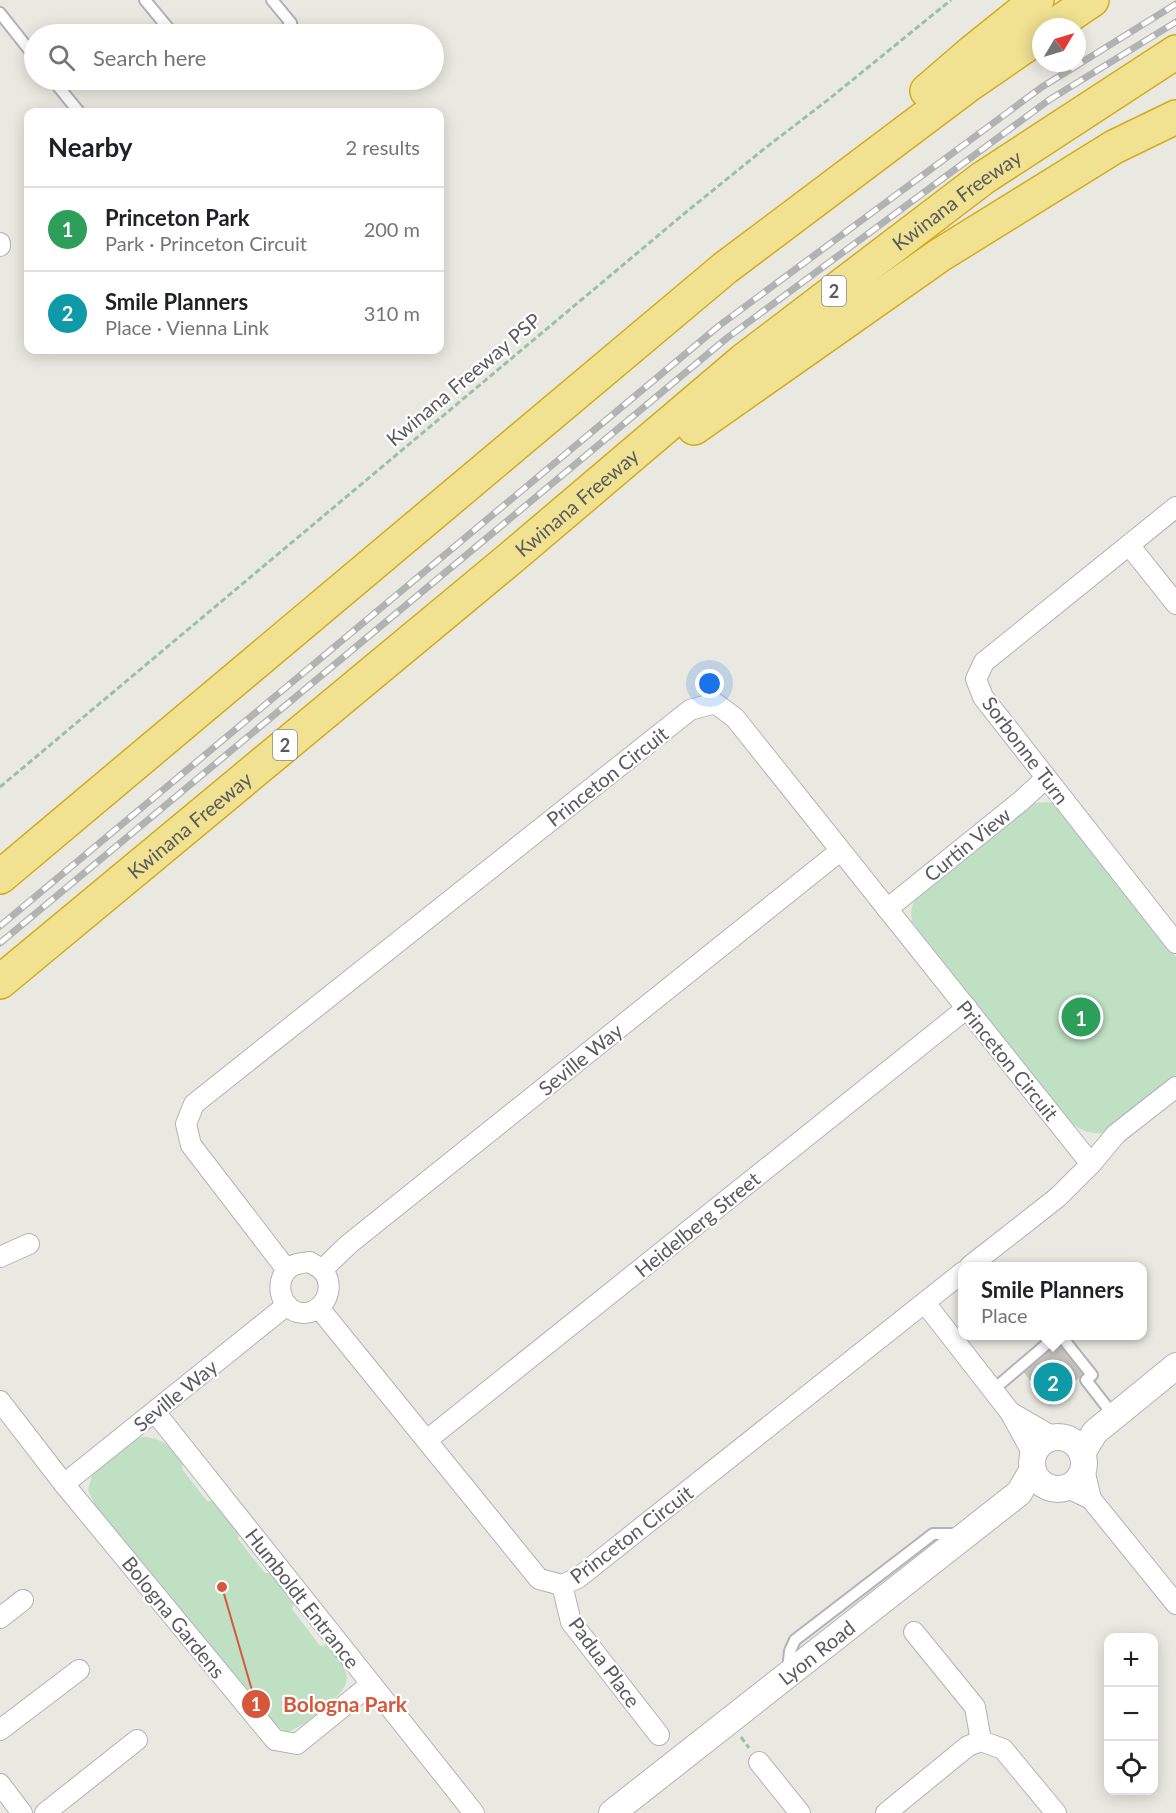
<!DOCTYPE html>
<html lang="en">
<head>
<meta charset="utf-8">
<style>
	:root { --surface:#fff; --page:#f6f6f6; --text:#202124; --muted:#757577; --line:#e0e0e0; --accent:#d5583c }
	body { margin:0; font-family:Lato,sans-serif; background:var(--page); color:var(--text) }
	.controls { position:absolute; right:18px; bottom:18px; display:grid; overflow:hidden; border-radius:12px; box-shadow:0 3px 15px #0003 }
	.controls button { width:54px; height:54px; display:grid; place-items:center; padding:0; border:0; border-bottom:2px solid var(--line); background:var(--surface); color:var(--text); font:30px sans-serif }
	.compass { position:absolute; left:1032px; top:18px; width:54px; height:54px; border-radius:50%; background:var(--surface); box-shadow:0 3px 15px #0003; rotate:52deg }
	.you { position:absolute; left:710px; top:684px; width:21px; height:21px; margin:-15px; border:4px solid #fff; border-radius:50%; background:#1a73e8; box-shadow:0 0 0 9px #1a73e833 }
	.badge { display:grid; place-items:center; width:39px; height:39px; border-radius:50%; background:var(--accent); color:#fff; font-size:20px; font-weight:700 }
	.pin { position:absolute; translate:-50% -50%; border:3px solid #fff; box-shadow:0 2px 6px #0006 }
	.popup { position:absolute; left:958px; top:1262px; width:189px; height:78px; box-sizing:border-box; display:grid; place-content:center; border-radius:12px; background:var(--surface); filter:drop-shadow(0 2px 4px #0005); font-size:20px; white-space:nowrap; color:var(--muted) }
	.popup b { font-size:22px; color:var(--text) }
	.popup::after { content:''; position:absolute; left:50%; top:100%; margin-left:-12px; border:12px solid transparent; border-top-color:var(--surface) }
	.list { margin:0; padding:0; list-style:none }
	h2 { display:flex; justify-content:space-between; align-items:center; height:78px; margin:0; padding:0 24px; font-size:26px }
	h2 small { font-size:20px; font-weight:400; color:var(--muted) }
	.list li { display:grid; grid-template-columns:39px 1fr auto; gap:18px; align-items:center; box-sizing:border-box; height:84px; padding:0 24px; border-top:2px solid var(--line) }
	.list b { display:block; font-size:22px; white-space:nowrap }
	.list p { margin:0; font-size:20px; white-space:nowrap; color:var(--muted) }
	.list em { font-size:20px; font-style:normal; color:var(--muted) }
	.icon { flex:none; width:33px; height:33px; fill:none; stroke:currentColor; stroke-width:2; stroke-linecap:round; stroke-linejoin:round }
	.map { position:relative; flex:none; width:1176px; height:1813px; overflow:hidden }
	.search { position:absolute; background:var(--surface); box-shadow:0 3px 15px #0003; left:24px; top:24px; width:420px; height:66px; display:flex; align-items:center; gap:15px; box-sizing:border-box; padding:0 21px; border-radius:33px; color:var(--muted); font-size:22px }
	.panel { position:absolute; background:var(--surface); box-shadow:0 3px 15px #0003; left:24px; top:108px; width:420px; height:246px; border-radius:12px }
	.map>svg:first-child { display:block }
	.green { fill:#bfe0c3 }
	.building { fill:#c6c3be }
	.lines { fill:none; stroke-linecap:round; stroke-linejoin:round }
	.service-casing { stroke:#b1b2b7; stroke-width:14 }
	.minor-casing { stroke:#b1b2b7; stroke-width:22 }
	.tertiary-casing { stroke:#b1b2b7; stroke-width:28 }
	.motorway-casing { stroke:#d3ac18; stroke-width:36 }
	.path { stroke:#9ac0a8; stroke-width:3; stroke-dasharray:6 3; stroke-linecap:butt }
	.service { stroke:#fff; stroke-width:10 }
	.minor { stroke:#fff; stroke-width:20 }
	.tertiary { stroke:#fff; stroke-width:26 }
	.motorway { stroke:#f1e291; stroke-width:33 }
	.rail-casing { stroke:#b1b2b2; stroke-width:7 }
	.rail { stroke:#fff; stroke-width:4.5; stroke-dasharray:14; stroke-linecap:butt }
	.labels { text-anchor:middle; dominant-baseline:central; stroke-width:4.5; stroke-linejoin:round; paint-order:stroke }
	.shield { fill:#fff; stroke:#8b8c90; stroke-width:1.5 }
	.shield-label { font-size:18px; font-weight:bold; fill:#595b60 }
	.street-label { font-size:20px; fill:#595b60; stroke:#fff }
	.leader { fill:none; stroke:#d5583c; stroke-width:2 }
	.callout-dot { fill:#d5583c; stroke:#fff; stroke-width:2 }
	.mark-label { font-size:18px; text-anchor:middle; font-weight:bold; fill:#fff }
	.callout-label { font-size:21px; text-anchor:middle; font-weight:bold; fill:#d5583c; stroke:#fff; stroke-width:4.5; stroke-linejoin:round; paint-order:stroke }
</style>
</head>
<body>
<div class="map">
<svg width="1176" height="1813" viewBox="0 0 1176 1813">
	<rect width="100%" height="100%" fill="#eae9e1"/>
	<g class="green">
		<path d="M1047,802L1056,804L1064,813L1176,957V1078L1106,1133C1091,1134 1083,1132 1071,1123L912,922C910,910 912,902 920,893L1024,808L1034,803Z"/>
		<path d="M143,1437C164,1438 170,1447 183,1462L182,1469L207,1501L215,1502L238,1531V1539L265,1573H273L295,1602L292,1609L320,1646L328,1645C355,1675 353,1685 322,1709C311,1719 301,1727 287,1732L273,1724L122,1540L95,1505L88,1490L92,1476L97,1469L132,1440Z"/>
	</g>
	<path class="building" d="M1061,1341L1085,1373L1064,1390L1066,1394L1050,1406L1022,1370Z"/>
	<g class="lines">
		<g class="service-casing">
			<g id="service">
				<path d="M145,0L173,34"/>
				<path d="M272,0L291,23L282,34"/>
				<path d="M0,13L34,56"/>
				<path d="M53,80L79,112"/>
				<path d="M211,80L222,82L226,80"/>
				<path d="M993,1390L1048,1343L1061,1336L1092,1375L1086,1380L1114,1416"/>
				<path d="M788,1671L790,1651L795,1640L933,1534H960"/>
			</g>
		</g>
		<g class="minor-casing">
			<g id="minor">
				<path d="M0,243V246"/>
				<path d="M1176,507L984,662L976,679L983,697L1176,943"/>
				<path d="M1129,545L1176,604"/>
				<path d="M887,909L1021,801L1046,778"/>
				<path d="M0,1257L29,1244"/>
				<path d="M310,1262C314,1265 319,1267 322,1270C339,1288 321,1319 297,1312C279,1306 275,1281 288,1269C294,1263 302,1263 310,1262Z"/>
				<path d="M970,1266L1058,1197L1091,1164L1116,1134L1176,1087"/>
				<path d="M287,1270L191,1145L186,1124L194,1104L690,710L715,703L735,718L1091,1164"/>
				<path d="M322,1270L349,1244L840,851"/>
				<path d="M925,1303L1010,1412L1033,1454"/>
				<path d="M319,1308L539,1579L562,1585L578,1578L963,1272"/>
				<path d="M0,1401L64,1484L275,1740L297,1744L371,1684"/>
				<path d="M155,1412L474,1813"/>
				<path d="M1010,1412L1053,1437"/>
				<path d="M427,1440L967,1008"/>
				<path d="M1084,1469L1091,1499"/>
				<path d="M64,1484L287,1305"/>
				<path d="M1068,1488L1091,1499L1176,1604"/>
				<path d="M562,1585L571,1622L659,1735"/>
				<path d="M0,1618L23,1600"/>
				<path d="M914,1632L975,1707L981,1741"/>
				<path d="M0,1730L79,1670"/>
				<path d="M759,1762L800,1813"/>
				<path d="M0,1784L22,1813"/>
				<path d="M45,1813L137,1740"/>
				<path d="M886,1813L968,1746L981,1741L1003,1749L1056,1813"/>
			</g>
		</g>
		<g class="tertiary-casing">
			<g id="tertiary">
				<circle cx="1058" cy="1463" r="26"/>
				<path d="M1082,1453L1095,1432L1176,1366"/>
				<path id="s1" d="M612,1813L1019,1493L1032,1471"/>
			</g>
		</g>
		<g class="motorway-casing">
			<g id="motorway">
				<path d="M1052,27L1092,0"/>
				<path d="M927,91L971,53L1037,0"/>
				<path d="M694,428L940,255L1114,147L1176,117"/>
				<path d="M0,877L725,268L967,86L1041,35"/>
				<path id="s2" d="M0,982L512,557L744,360L983,178L1176,52"/>
			</g>
		</g>
		<g class="path">
			<path d="M0,787L685,213L764,149L829,99L951,0"/>
			<path d="M741,1737L749,1748"/>
		</g>
		<use href="#service" class="service"/>
		<use href="#minor" class="minor"/>
		<use href="#tertiary" class="tertiary"/>
		<use href="#motorway" class="motorway"/>
		<g class="rail-casing">
			<g id="rail">
				<path d="M0,926L720,325L1042,87L1176,4"/>
				<path d="M0,943L727,338L1049,100L1176,22"/>
			</g>
		</g>
		<use href="#rail" class="rail"/>
	</g>
	<g class="labels">
		<g class="shield">
			<rect x="822" y="276" width="24" height="30" rx="4.5"/>
			<rect x="273" y="730" width="24" height="30" rx="4.5"/>
		</g>
		<g class="shield-label">
			<text x="834" y="291">2</text>
			<text x="285" y="745">2</text>
		</g>
		<g class="street-label">
			<text stroke="none"><textPath href="#s2" startOffset="1236">Kwinana Freeway</textPath></text>
			<text transform="translate(463 379) rotate(-40)">Kwinana Freeway PSP</text>
			<text stroke="none"><textPath href="#s2" startOffset="750">Kwinana Freeway</textPath></text>
			<text transform="translate(1026 750) rotate(53)">Sorbonne Turn</text>
			<text transform="translate(607 776) rotate(-38)">Princeton Circuit</text>
			<text stroke="none"><textPath href="#s2" startOffset="246">Kwinana Freeway</textPath></text>
			<text transform="translate(967 844) rotate(-39)">Curtin View</text>
			<text transform="translate(580 1059) rotate(-39)">Seville Way</text>
			<text transform="translate(1008 1060) rotate(51)">Princeton Circuit</text>
			<text transform="translate(697 1224) rotate(-39)">Heidelberg Street</text>
			<text transform="translate(175 1395) rotate(-39)">Seville Way</text>
			<text transform="translate(631 1534) rotate(-37)">Princeton Circuit</text>
			<text transform="translate(303 1598) rotate(52)">Humboldt Entrance</text>
			<text transform="translate(174 1617) rotate(51)">Bologna Gardens</text>
			<text stroke="none"><textPath href="#s1" startOffset="260">Lyon Road</textPath></text>
			<text transform="translate(605 1662) rotate(54)">Padua Place</text>
		</g>
	</g>
	<path class="leader" d="M222 1587L256 1704"/>
	<g class="callout-dot">
		<circle cx="222" cy="1587" r="6"/>
		<circle cx="256" cy="1704" r="15"/>
	</g>
	<g class="mark-label">
		<text x="256" y="1711">1</text>
	</g>
	<g class="callout-label">
		<text x="345" y="1712">Bologna Park</text>
	</g>
</svg>
<div class="controls">
<button>+</button>
<button>−</button>
<button><svg class="icon" aria-label="locate" viewBox="0 0 24 24"><circle cx="12" cy="12" r="6"/><path d="M12 2v4M12 18v4M2 12h4M18 12h4"/></svg></button>
</div>
<svg class="compass" viewBox="-18 -18 36 36"><path d="M0-13l5 13h-10z" fill="#e53935"/><path d="M0 13l5-13h-10z" fill="#757577"/></svg>
<div class="you"></div>
<div class="pin badge" style="left:1081px;top:1017px;background:#2e9e5b">1</div>
<div class="pin badge" style="left:1053px;top:1382px;background:#0f9aa8">2</div>
<div class="popup"><b>Smile Planners</b>Place</div>
<div class="search"><svg class="icon" aria-label="search" viewBox="0 0 24 24"><circle cx="10" cy="10" r="6"/><path d="M15 15l6 6"/></svg>Search here</div>
<section class="panel">
<h2>Nearby<small>2 results</small></h2>
<ul class="list">
<li><span class="badge" style="background:#2e9e5b">1</span><div><b>Princeton Park</b><p>Park · Princeton Circuit</p></div><em>200 m</em></li>
<li><span class="badge" style="background:#0f9aa8">2</span><div><b>Smile Planners</b><p>Place · Vienna Link</p></div><em>310 m</em></li>
</ul>
</section>
</div>
</body>
</html>
